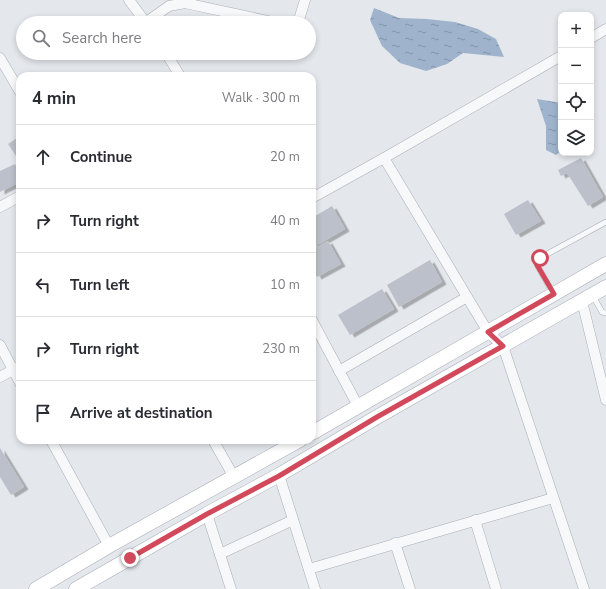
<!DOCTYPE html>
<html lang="en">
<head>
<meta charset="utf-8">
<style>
	:root { --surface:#fff; --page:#f7f7f7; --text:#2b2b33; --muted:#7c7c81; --line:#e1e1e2 }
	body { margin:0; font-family:"Nunito Sans",sans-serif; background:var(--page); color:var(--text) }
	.controls { position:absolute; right:12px; top:12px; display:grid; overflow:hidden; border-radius:8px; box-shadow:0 2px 6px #0003 }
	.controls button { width:36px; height:36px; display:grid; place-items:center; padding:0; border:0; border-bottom:1px solid var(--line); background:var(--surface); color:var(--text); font:20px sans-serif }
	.stop { position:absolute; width:12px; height:12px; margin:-9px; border:3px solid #d1495b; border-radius:50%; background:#fff }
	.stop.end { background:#d1495b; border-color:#fff; box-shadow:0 1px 4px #0008 }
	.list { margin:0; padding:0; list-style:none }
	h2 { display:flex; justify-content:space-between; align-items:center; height:52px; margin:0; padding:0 16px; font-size:17px }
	h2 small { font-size:13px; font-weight:400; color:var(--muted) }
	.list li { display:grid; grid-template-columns:26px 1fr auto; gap:12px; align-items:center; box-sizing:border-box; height:64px; padding:0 16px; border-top:1px solid var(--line) }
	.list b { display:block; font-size:15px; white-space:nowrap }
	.list em { font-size:13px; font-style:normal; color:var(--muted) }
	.icon { flex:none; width:22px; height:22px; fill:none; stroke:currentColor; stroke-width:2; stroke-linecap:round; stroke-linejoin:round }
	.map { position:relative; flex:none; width:606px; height:589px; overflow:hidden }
	.search { position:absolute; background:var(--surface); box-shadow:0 2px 6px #0003; left:16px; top:16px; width:300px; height:44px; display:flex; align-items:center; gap:10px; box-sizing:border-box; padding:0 14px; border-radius:22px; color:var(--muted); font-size:15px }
	.panel { position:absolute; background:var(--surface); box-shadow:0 2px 6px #0003; left:16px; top:72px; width:300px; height:372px; border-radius:12px }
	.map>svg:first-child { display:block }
	.water { fill:url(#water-ripples) }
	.building { fill:#bbc0ca; filter:url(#shadow) }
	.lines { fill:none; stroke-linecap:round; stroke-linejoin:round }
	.lane-casing { stroke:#a9aeb7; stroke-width:6 }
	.street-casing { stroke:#a9aeb7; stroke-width:11 }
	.secondary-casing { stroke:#a9aeb7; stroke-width:15 }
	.lane { stroke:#f7f8fa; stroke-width:5 }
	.street { stroke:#f7f8fa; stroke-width:10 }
	.secondary { stroke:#fff; stroke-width:14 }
	.route { stroke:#d1495b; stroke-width:5 }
</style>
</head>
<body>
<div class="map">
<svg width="606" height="589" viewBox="0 0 606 589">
	<defs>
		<pattern id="water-ripples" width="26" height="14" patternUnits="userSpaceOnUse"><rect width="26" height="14" fill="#9fb4cc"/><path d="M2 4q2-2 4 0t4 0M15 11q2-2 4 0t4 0" fill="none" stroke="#8293a7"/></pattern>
		<filter id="shadow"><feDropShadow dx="4.5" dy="2.5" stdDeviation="0" flood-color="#0004"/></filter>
	</defs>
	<rect width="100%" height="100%" fill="#e4e7ec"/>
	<g class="water">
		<path d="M374,8L399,18L427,19L455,22L478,29L496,39L504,57L463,53L447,64L426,71L400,63L382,46L370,20Z"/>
		<path d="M537,99L561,103V151L556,155L546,150V126Z"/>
	</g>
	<g class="building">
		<path d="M20,136V154L16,156L8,144Z"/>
		<path d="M581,158L603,197L588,206L567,173L561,176L558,170Z"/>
		<path d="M15,164L20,174V182L0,192V171Z"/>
		<path d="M528,200L541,221L516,235L504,214Z"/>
		<path d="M332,206L345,229L312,248V218Z"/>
		<path d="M328,241L341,264L317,277L312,267V250Z"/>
		<path d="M430,260L442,282L399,307L387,285Z"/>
		<path d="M382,289L394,309L350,335L338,315Z"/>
		<path d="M0,448L24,487L11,495L0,477Z"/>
	</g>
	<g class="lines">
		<g class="lane-casing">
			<g id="lane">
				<path d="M553,293L537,265V261L540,258L606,222"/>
				<path d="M593,296L602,312L606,313"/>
			</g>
		</g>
		<g class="street-casing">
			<g id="street">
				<path d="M129,0L146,23"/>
				<path d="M145,23L169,6L185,3L277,23"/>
				<path d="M298,23L305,0"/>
				<path d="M591,38L606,29"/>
				<path d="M166,53L180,76"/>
				<path d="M0,58L20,92"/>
				<path d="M384,158L488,332L503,346L584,589"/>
				<path d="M312,198L384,158L561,56"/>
				<path d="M0,207L20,196"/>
				<path d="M582,301L606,400"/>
				<path d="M312,320L358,406"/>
				<path d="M0,345L20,383"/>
				<path d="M339,371L467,297"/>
				<path d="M0,377L20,366"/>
				<path d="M51,440L109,546"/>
				<path d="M213,440L234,477"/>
				<path d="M279,475L315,589"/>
				<path d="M207,514L231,589"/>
				<path d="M475,520L496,589"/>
				<path d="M395,543L410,589"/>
				<path d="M220,554L293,520"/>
				<path d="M309,569L553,498"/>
			</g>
		</g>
		<g class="secondary-casing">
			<g id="secondary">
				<path d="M312,433L606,264"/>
				<path d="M36,589L109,546L300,440"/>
				<path d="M76,589L207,514L279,475L377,417L606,287"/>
			</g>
		</g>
		<use href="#lane" class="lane"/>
		<use href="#street" class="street"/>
		<use href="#secondary" class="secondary"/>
	</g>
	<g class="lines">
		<path class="route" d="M130,558L207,514L279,476L377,417L503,346L488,332L554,294L537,265L536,261L540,258"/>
	</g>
</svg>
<div class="controls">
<button>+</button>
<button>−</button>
<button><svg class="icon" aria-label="locate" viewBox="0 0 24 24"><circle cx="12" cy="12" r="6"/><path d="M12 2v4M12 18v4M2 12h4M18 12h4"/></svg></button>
<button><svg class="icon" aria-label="layers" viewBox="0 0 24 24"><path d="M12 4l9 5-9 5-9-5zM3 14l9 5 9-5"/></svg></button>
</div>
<div class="stop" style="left:540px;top:258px"></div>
<div class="stop end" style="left:130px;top:558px"></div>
<div class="search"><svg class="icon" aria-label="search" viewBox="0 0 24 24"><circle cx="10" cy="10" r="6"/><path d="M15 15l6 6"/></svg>Search here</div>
<section class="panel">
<h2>4 min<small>Walk · 300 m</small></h2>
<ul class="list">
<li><svg class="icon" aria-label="ahead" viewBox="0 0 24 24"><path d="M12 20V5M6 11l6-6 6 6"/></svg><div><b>Continue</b></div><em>20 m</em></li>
<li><svg class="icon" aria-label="right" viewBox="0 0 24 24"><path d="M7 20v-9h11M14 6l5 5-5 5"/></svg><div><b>Turn right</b></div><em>40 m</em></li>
<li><svg class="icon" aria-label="left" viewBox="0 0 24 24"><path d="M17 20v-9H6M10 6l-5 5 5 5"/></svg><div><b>Turn left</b></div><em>10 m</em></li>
<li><svg class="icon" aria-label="right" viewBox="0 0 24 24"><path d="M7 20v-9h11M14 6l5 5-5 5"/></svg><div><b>Turn right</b></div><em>230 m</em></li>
<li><svg class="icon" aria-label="arrive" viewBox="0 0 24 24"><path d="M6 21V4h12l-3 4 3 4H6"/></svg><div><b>Arrive at destination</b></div></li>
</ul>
</section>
</div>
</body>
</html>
